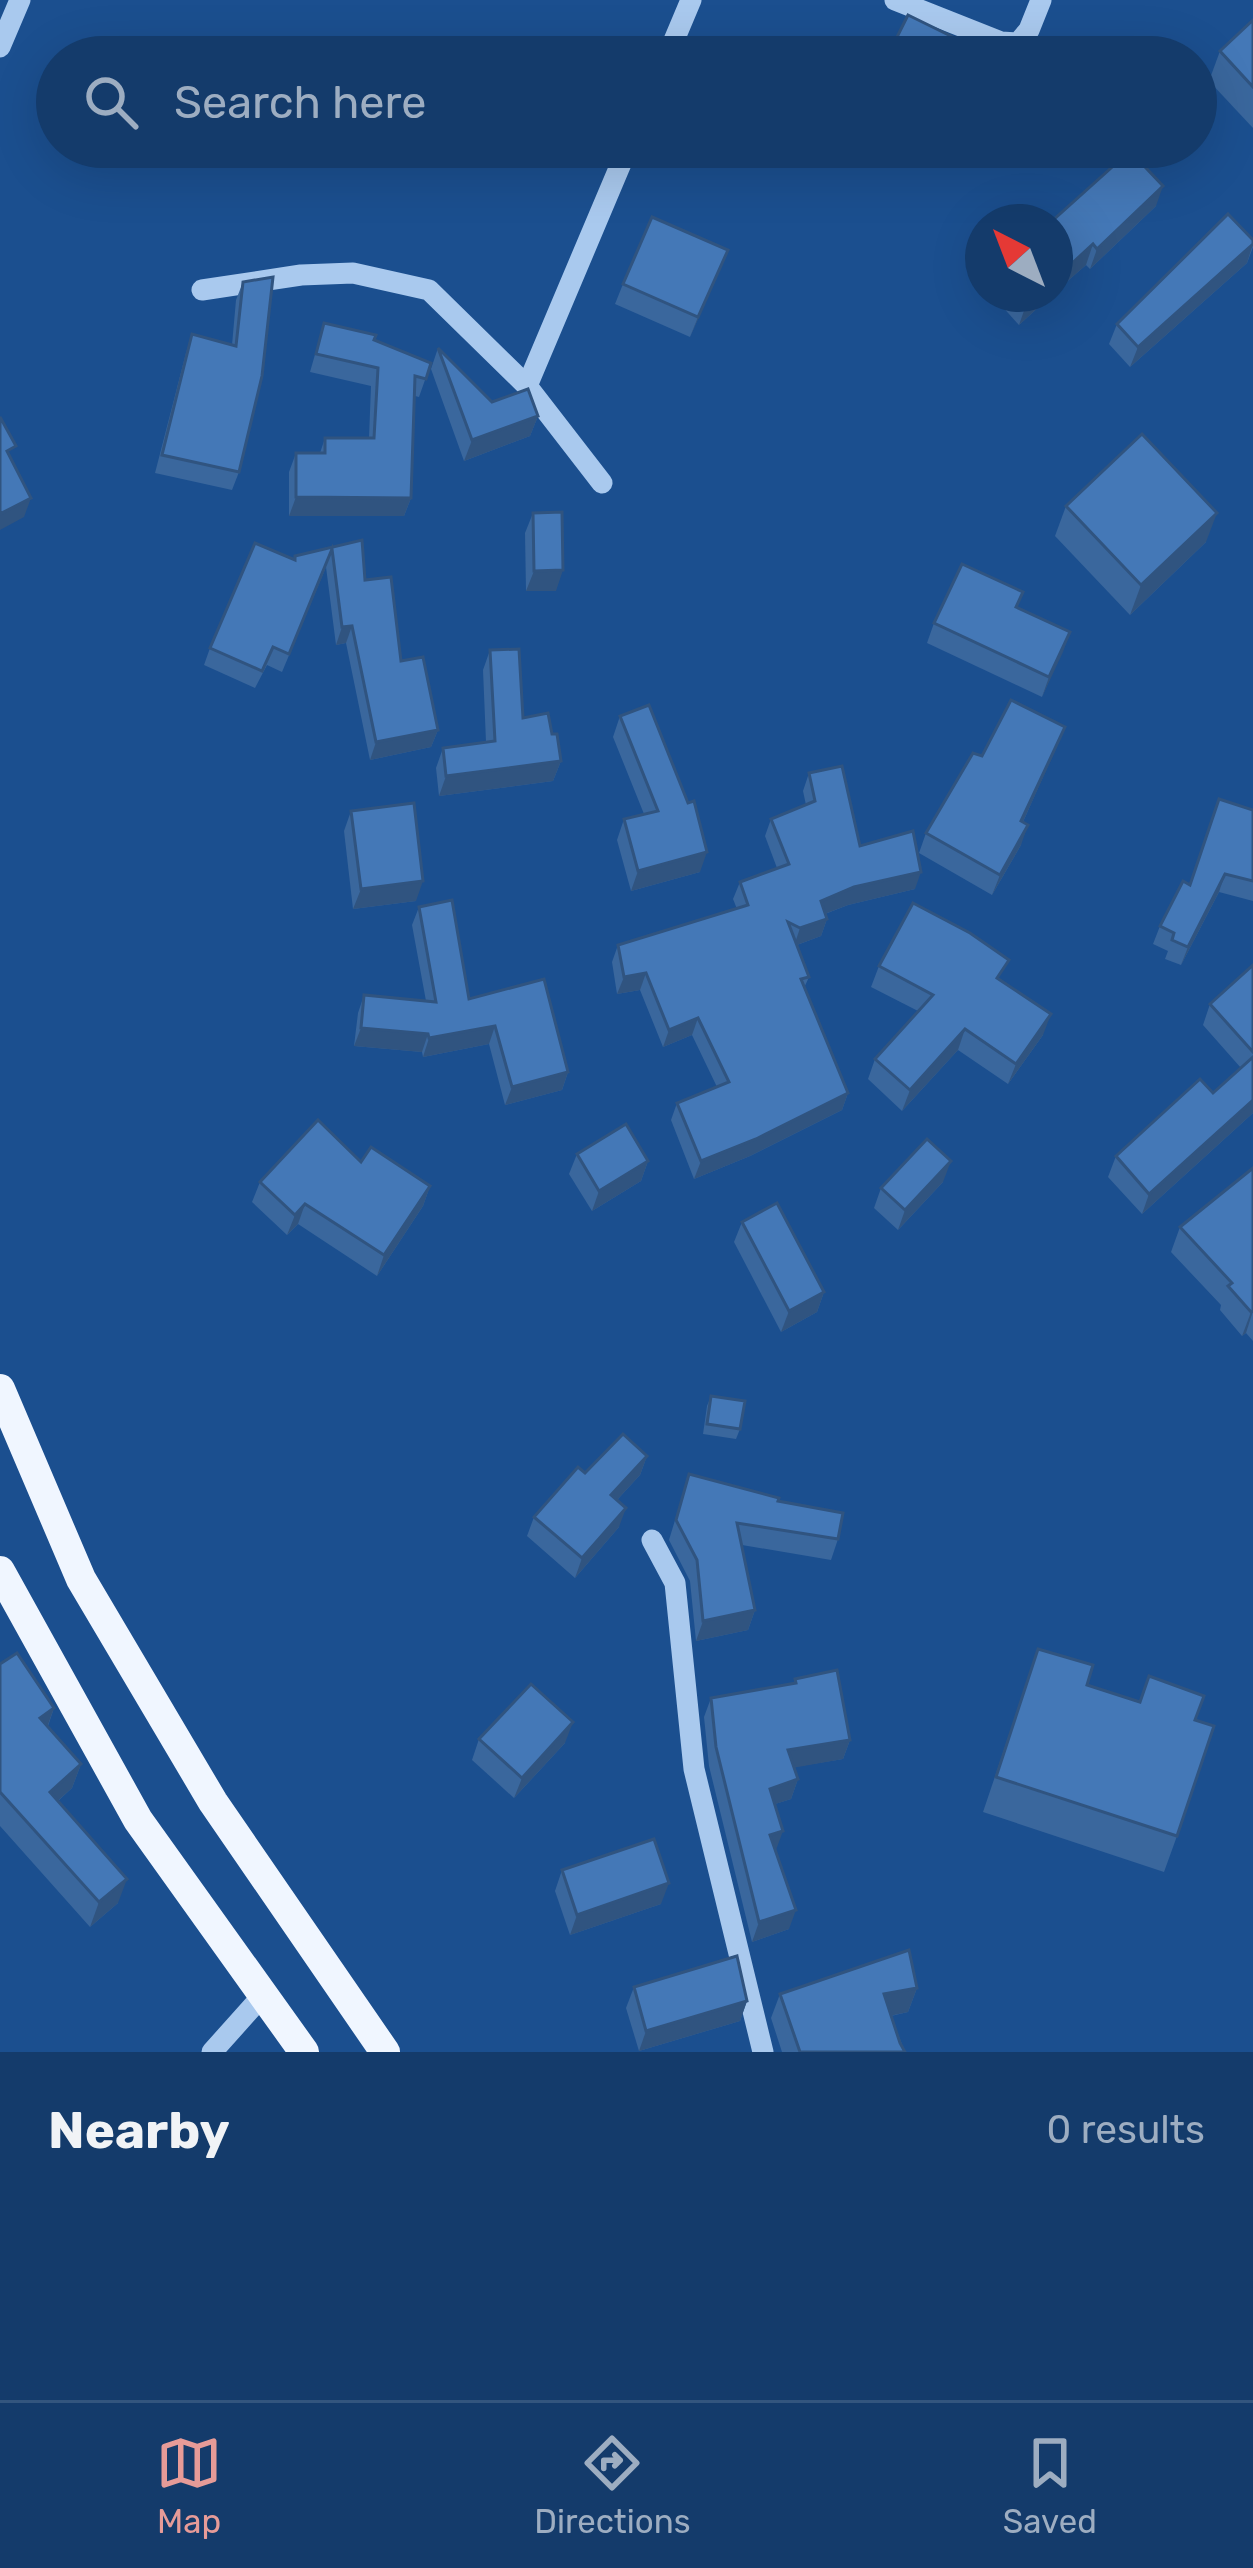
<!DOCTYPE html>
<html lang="en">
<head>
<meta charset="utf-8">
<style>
	:root { --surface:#143b6b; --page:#1d4271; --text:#f1f3f6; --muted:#9dadc1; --line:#33557e; --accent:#e69b98 }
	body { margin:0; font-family:Rubik,sans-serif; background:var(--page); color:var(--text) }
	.compass { position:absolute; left:965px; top:204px; width:108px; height:108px; border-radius:50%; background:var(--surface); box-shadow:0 12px 48px #0002; rotate:318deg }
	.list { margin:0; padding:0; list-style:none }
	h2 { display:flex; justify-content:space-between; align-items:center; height:156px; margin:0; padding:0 48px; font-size:51px }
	h2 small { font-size:39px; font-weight:400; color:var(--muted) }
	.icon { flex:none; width:66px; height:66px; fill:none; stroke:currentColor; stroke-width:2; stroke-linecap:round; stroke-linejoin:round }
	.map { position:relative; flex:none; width:1253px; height:2052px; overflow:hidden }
	.search { position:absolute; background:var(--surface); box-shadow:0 12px 48px #0002; left:36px; right:36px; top:36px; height:132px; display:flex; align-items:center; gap:30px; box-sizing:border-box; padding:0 42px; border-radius:66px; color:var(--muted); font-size:45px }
	.sheet { height:348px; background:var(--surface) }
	nav { display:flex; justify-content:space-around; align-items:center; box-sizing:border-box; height:168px; border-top:3px solid var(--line); background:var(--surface); font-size:33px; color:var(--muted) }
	nav a { display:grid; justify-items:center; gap:6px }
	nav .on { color:var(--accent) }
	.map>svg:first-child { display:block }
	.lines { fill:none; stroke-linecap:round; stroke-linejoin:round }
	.minor { stroke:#a9c9ee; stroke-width:21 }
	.major { stroke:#f0f6ff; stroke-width:30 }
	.wall { fill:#3a679d }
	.shaded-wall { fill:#305480 }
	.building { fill:#4478b7; stroke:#305480; stroke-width:3 }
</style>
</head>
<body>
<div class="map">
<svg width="1253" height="2052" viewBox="0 0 1253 2052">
	<rect width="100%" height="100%" fill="#1b4f8f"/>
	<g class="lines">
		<g class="minor">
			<path d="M895,0L1001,42L1018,43L1029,30L1041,0"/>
			<path d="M0,47L20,0"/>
			<path d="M667,57L691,0"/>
			<path d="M202,290L301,275L353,273L429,290L527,386L602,483"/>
			<path d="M527,386L628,147"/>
			<path d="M652,1540L675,1583L694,1769L763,2052"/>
			<path d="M212,2052L263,1995"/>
		</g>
		<g class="major">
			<path d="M0,1389L81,1579L213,1802L385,2052"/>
			<path d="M0,1571L138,1820L304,2052"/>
		</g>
	</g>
	<g class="wall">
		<path d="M1253,20V128L1209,81L1220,51Z"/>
		<path d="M1156,206L1090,269L1086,265L1055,292V222Z"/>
		<path d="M1253,240V247L1247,263L1130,367L1109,344L1117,324Z"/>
		<path d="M728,250L690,337L615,304L623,284Z"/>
		<path d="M243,282L239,472L232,490L155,473L186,353L192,334L232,345L236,300Z"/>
		<path d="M991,294H1053L1019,325Z"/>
		<path d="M324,323L374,340L431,363L419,397L415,396L411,498L404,516H289V472L296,453H320L325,438H369L371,386L310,372Z"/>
		<path d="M438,348L492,402L538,416L530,436L464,461L431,369Z"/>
		<path d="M1066,506L1206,542L1130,615L1055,536Z"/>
		<path d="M533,513L556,591H526L525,533Z"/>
		<path d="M362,540L365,580L401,661L438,730L431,747L370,760L346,643L336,645L326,567L282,672L267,665L255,688L204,665L210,648L293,560L295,556Z"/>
		<path d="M1017,608L1070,632L1042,697L927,643L934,623Z"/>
		<path d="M490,650L523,718L552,734L561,761L553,781L439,796L436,768L443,748L486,742L483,670Z"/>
		<path d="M620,716L700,872L631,891L617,840L624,819L644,814L613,737Z"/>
		<path d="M1065,727L1023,822L1021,845L992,895L919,853L926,833L982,756Z"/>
		<path d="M809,773L860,846L915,889L848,905L825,914L827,919L821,936L797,945L809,977L804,988L848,1093L842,1110L750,1156L694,1179L671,1120L677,1103L717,1087L692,1035L663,1047L640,990L617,994L612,962L618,945L737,909L733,899L740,882L777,868L765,836L771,819L806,805L803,791Z"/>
		<path d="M1253,810V901L1219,892L1181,965L1165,959L1168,951L1153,944L1160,926L1190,884Z"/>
		<path d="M351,811L416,901L353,909L344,831Z"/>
		<path d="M419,907L469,999L568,1072L562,1090L505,1105L489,1044L423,1057L422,1052L354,1046L358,1013L364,995L426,1001L412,925Z"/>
		<path d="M1253,965V1113L1142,1214L1108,1177L1116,1156L1213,1093L1241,1068L1203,1025L1210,1004Z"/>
		<path d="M879,966L1001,981L1043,1035L1008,1084L958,1050L902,1111L868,1079L875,1059L918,1011L871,987Z"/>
		<path d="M577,1154L648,1161L641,1181L592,1211L569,1174Z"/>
		<path d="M361,1162L430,1186L423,1206L377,1276L298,1224L287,1235L252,1202L260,1182Z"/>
		<path d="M1253,1168V1341L1246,1333L1242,1336L1220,1310L1221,1305L1171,1252L1180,1227Z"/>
		<path d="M943,1182L898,1230L874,1208L881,1188Z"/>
		<path d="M742,1222L824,1292L817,1312L781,1332L734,1242Z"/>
		<path d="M711,1396L740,1429L736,1439L703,1434L707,1406Z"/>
		<path d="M647,1456L640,1475L617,1500L619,1527L575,1578L527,1536L534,1517Z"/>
		<path d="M689,1474L778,1501L838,1539L831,1560L742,1545L755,1610L748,1630L696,1641L690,1581L669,1540Z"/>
		<path d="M1038,1649L1087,1685L1195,1720L1177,1836L1164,1872L983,1812Z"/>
		<path d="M0,1664L54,1708L48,1726L81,1764L72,1788L58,1801L118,1903L90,1927L0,1826Z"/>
		<path d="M795,1679L850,1740L843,1759L794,1767L798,1779L791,1799L775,1804V1850L789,1929L752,1942L709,1766L704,1717L711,1698L794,1683Z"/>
		<path d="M479,1739L565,1743L514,1798L472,1760Z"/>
		<path d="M562,1870L661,1904L570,1935L555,1891Z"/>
		<path d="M634,1987L747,2001L740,2021L639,2051L626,2008Z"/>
		<path d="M917,1988L908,2012L891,2016L905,2052H782L771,2018L780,1994Z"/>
	</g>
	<g class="shaded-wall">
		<path d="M1163,186L1156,206L1090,269L1097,249Z"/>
		<path d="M1093,244L1086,265L1055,292V279Z"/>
		<path d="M1253,244L1247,263L1130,367L1138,347Z"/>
		<path d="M728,250L720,270L690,337L698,317Z"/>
		<path d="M1038,294H1053L1019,325L1026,305Z"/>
		<path d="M538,416L530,436L464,461L472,440Z"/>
		<path d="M296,497L411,498L404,516H289Z"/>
		<path d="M31,498L24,517L0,530V514Z"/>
		<path d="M1217,513L1206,542L1130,615L1141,585Z"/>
		<path d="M563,570L556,591H526L534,571Z"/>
		<path d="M352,626L346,643L336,645L342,627Z"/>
		<path d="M1070,632L1063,652L1042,697L1049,677Z"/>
		<path d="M1065,727L1057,747L1014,841L1021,821Z"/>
		<path d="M438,730L431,747L370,760L376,742Z"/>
		<path d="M561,761L553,781L439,796L446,776Z"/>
		<path d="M1028,825L1021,845L992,895L1000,875Z"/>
		<path d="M707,852L700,872L631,891L638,871Z"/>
		<path d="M921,872L915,889L848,905L814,918L821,901L854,887Z"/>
		<path d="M1225,874L1219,892L1181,965L1188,947Z"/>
		<path d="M423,881L416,901L353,909L361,889Z"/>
		<path d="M827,919L821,936L794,946L800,928Z"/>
		<path d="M646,973L640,990L617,994L624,977Z"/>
		<path d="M1051,1014L1043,1035L1008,1084L1016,1064Z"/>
		<path d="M698,1018L692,1035L663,1047L669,1030Z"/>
		<path d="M495,1026L489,1044L423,1057L429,1038Z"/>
		<path d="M361,1028L428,1034L422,1052L354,1046Z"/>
		<path d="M965,1029L958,1050L902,1111L910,1090Z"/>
		<path d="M568,1072L562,1090L505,1105L512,1087Z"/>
		<path d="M848,1093L842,1110L750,1156L694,1179L701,1161Z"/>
		<path d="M1253,1100V1113L1142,1214L1149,1194Z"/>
		<path d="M648,1161L641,1181L592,1211L599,1191Z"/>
		<path d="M951,1161L943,1182L898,1230L905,1210Z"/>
		<path d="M430,1186L423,1206L377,1276L384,1255Z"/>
		<path d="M305,1204L298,1224L287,1235L295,1215Z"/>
		<path d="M824,1292L817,1312L781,1332L789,1311Z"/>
		<path d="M1253,1311L1246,1333L1242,1336L1251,1312Z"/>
		<path d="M647,1456L640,1475L604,1514L611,1495Z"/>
		<path d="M626,1508L619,1527L575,1578L582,1558Z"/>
		<path d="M755,1610L748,1630L696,1641L703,1621Z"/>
		<path d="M54,1708L45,1733L40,1718Z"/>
		<path d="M573,1722L565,1743L514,1798L522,1778Z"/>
		<path d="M850,1740L843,1759L781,1770L788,1750Z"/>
		<path d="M81,1764L72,1788L41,1816L50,1792Z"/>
		<path d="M798,1779L791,1799L763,1808L770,1789Z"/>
		<path d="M783,1831L776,1850L770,1835Z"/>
		<path d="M127,1879L118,1903L90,1927L99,1902Z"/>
		<path d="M669,1883L661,1904L570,1935L577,1915Z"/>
		<path d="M796,1910L789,1929L752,1942L759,1922Z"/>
		<path d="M917,1988L908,2012L875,2019L884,1994Z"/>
		<path d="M747,2001L740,2021L639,2051L646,2031Z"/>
	</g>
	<g class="building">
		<path d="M908,15L969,45L963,57H887Z"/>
		<path d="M1253,20V87L1220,51Z"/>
		<path d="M1130,151L1163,186L1097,249L1093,244L1055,279V222H1051Z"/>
		<path d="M1228,214L1253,240V244L1138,347L1117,324Z"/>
		<path d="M652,217L728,250L698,317L623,284Z"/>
		<path d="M273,277L262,376L239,472L162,455L192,334L236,346L243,282Z"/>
		<path d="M1016,294H1038L1026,305Z"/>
		<path d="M324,323L376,335L374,340L431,363L426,379L415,376L411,498L296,497V453H325V438H374L378,368L316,354Z"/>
		<path d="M438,348L492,402L528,389L538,416L472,440Z"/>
		<path d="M0,417L16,446L7,451L31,498L0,514Z"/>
		<path d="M1142,434L1217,513L1141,585L1066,506Z"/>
		<path d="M562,512L563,570L534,571L533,513Z"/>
		<path d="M362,540L365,580L391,577L401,661L423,657L438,730L376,742L352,626L342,627L332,549L289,654L273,647L262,671L210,648L255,543L295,560V556Z"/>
		<path d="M962,564L1023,592L1016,607L1070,632L1049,677L934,623Z"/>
		<path d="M519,649L523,718L548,713L552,734H557L561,761L446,776L443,748L495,741L490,650Z"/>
		<path d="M1011,700L1065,727L1021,821L1028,825L1000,875L926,833L973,753L982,756Z"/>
		<path d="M649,705L688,803L694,801L707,852L638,871L624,819L658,811L620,716Z"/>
		<path d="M842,766L860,846L913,831L921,872L854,887L821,901L827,919L800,928L788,922L809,977L801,979L848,1093L756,1139L701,1161L677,1103L729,1082L698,1018L669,1030L646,973L624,977L618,945L748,905L740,882L789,864L771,819L815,801L809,773Z"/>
		<path d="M1219,799L1253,810V881L1225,874L1188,947L1172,940L1174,933L1160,926L1183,881L1190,885Z"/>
		<path d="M414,803L423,881L361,889L351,811Z"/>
		<path d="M452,900L469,999L544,979L568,1072L512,1087L495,1026L429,1038L428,1034L361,1028L364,995L436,1002L419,907Z"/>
		<path d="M913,903L970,933L1009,960L997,978L1051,1014L1016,1064L965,1029L910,1090L875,1059L933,995L879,966Z"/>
		<path d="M1253,965V1052L1210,1004Z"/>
		<path d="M1253,1057V1100L1149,1194L1116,1156L1200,1079L1213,1093Z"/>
		<path d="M318,1120L361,1162L371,1147L430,1186L384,1255L305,1204L295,1215L260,1182Z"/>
		<path d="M626,1124L648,1161L599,1191L577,1154Z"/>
		<path d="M927,1139L951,1161L905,1210L881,1188Z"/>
		<path d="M1253,1168V1311L1251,1312L1228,1286L1232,1283L1180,1227Z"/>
		<path d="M777,1203L824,1292L789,1311L742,1222Z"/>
		<path d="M711,1396L745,1401L740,1429L707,1424Z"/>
		<path d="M623,1434L647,1456L611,1495L626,1508L582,1558L534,1517L578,1467L585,1473Z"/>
		<path d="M689,1474L779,1498L778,1501L843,1513L838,1539L737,1523L755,1610L703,1621L697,1560L676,1520Z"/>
		<path d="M1038,1649L1093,1665L1087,1685L1140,1702L1149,1676L1204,1696L1195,1720L1214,1726L1177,1836L996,1777Z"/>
		<path d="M17,1653L54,1708L40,1718L81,1764L50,1792L127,1879L99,1902L0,1792V1664Z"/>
		<path d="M837,1670L850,1740L788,1750L798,1779L770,1789L783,1831L770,1835L796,1910L759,1922L716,1747L711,1698L796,1683L795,1679Z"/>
		<path d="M531,1684L573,1722L522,1778L479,1739Z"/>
		<path d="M654,1839L669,1883L577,1915L562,1870Z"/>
		<path d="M909,1950L917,1988L884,1994L900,2043L905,2052H800L780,1994Z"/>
		<path d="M737,1956L747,2001L646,2031L634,1987Z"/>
	</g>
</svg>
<svg class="compass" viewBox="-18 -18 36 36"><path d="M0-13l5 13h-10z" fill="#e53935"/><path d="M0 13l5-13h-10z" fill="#9dadc1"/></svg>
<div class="search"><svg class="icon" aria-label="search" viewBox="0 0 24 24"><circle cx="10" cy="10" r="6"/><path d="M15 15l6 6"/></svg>Search here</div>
</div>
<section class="sheet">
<h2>Nearby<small>0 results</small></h2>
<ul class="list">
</ul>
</section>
<nav>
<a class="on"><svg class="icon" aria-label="map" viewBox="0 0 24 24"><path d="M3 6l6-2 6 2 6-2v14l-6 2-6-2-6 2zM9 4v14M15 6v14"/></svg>Map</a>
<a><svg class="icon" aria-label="directions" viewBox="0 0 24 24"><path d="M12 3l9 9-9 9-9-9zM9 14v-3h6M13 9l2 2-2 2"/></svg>Directions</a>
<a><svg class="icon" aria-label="saved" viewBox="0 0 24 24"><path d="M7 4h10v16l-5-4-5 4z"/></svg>Saved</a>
</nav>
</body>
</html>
